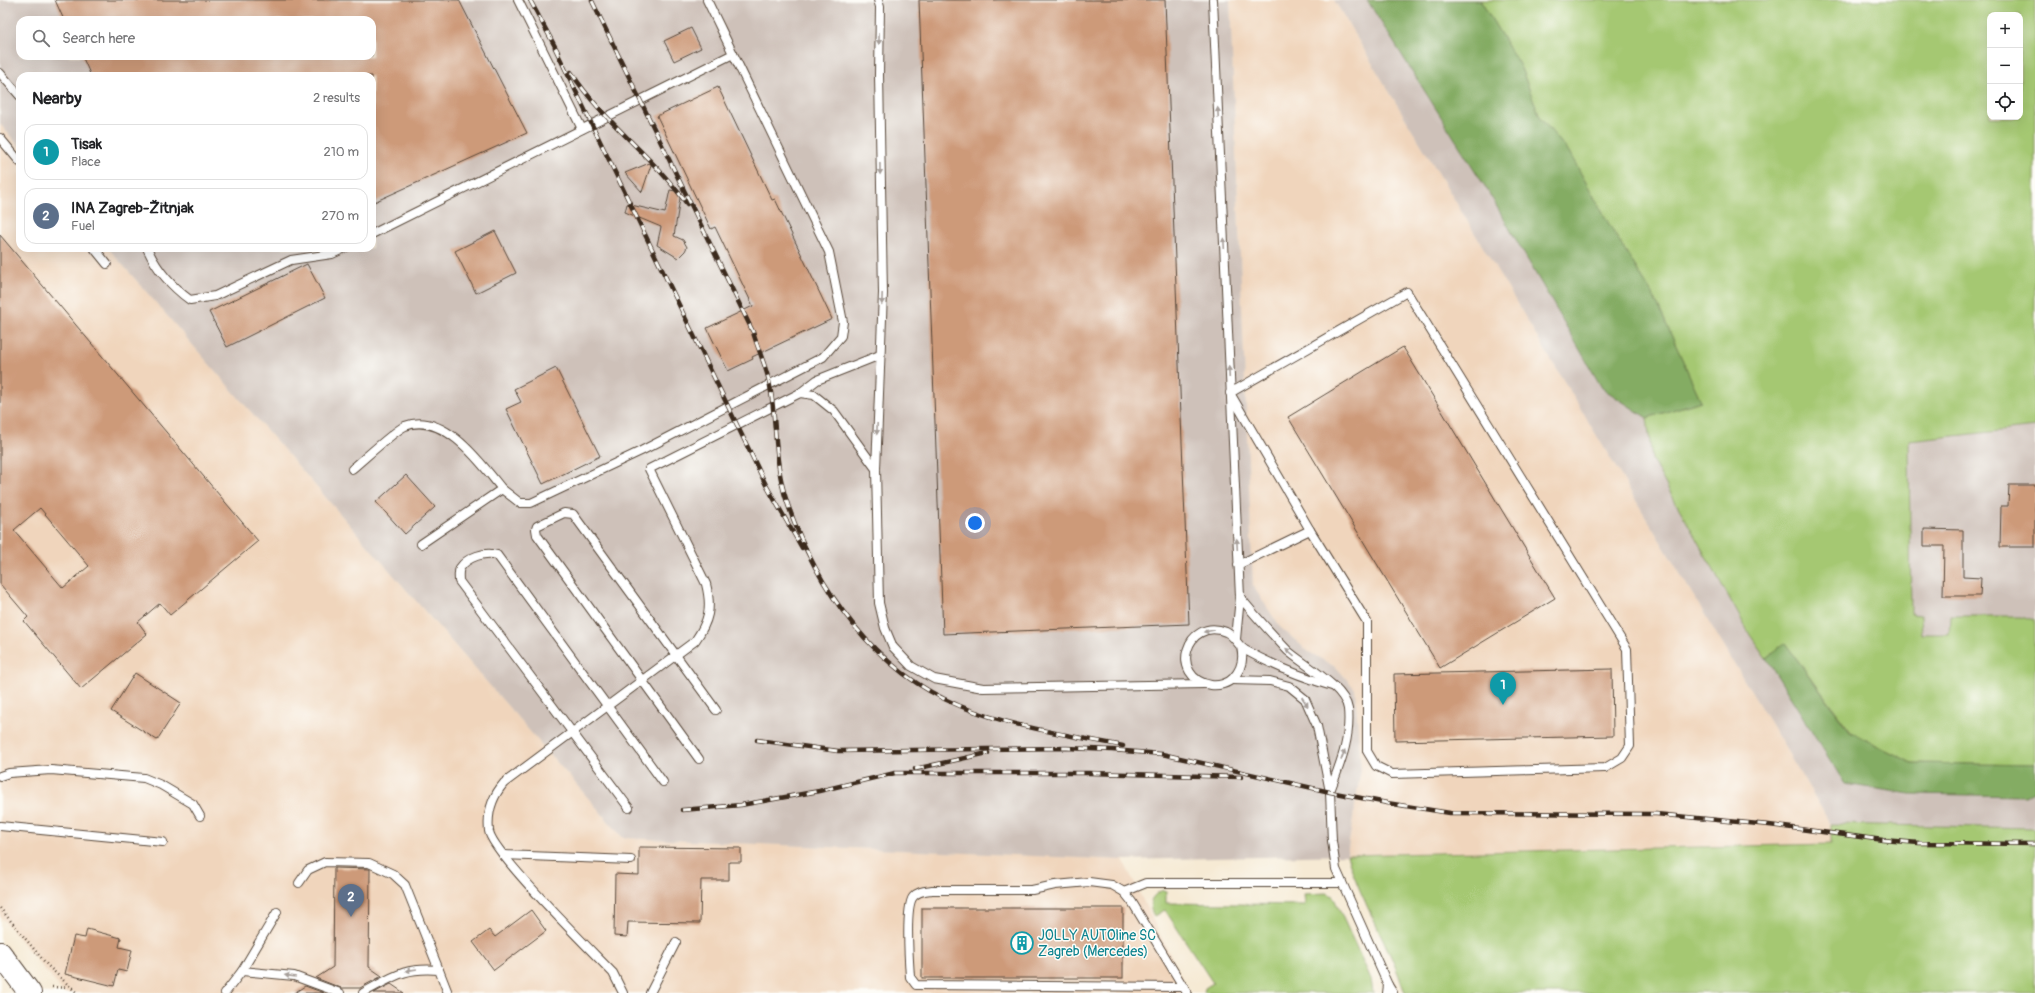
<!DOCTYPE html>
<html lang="en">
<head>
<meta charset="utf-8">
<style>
	:root { --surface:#fff; --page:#f2f2f2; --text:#202124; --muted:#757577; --line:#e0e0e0; --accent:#c8321e }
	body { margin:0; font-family:Pangolin,sans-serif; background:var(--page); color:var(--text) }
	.controls { position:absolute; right:12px; top:12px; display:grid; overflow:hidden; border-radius:8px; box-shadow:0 4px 16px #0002 }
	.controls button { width:36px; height:36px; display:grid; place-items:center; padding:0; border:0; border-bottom:1px solid var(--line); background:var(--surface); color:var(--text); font:20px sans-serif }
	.you { position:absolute; left:975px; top:523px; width:14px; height:14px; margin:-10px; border:3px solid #fff; border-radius:50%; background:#1a73e8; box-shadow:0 0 0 6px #1a73e833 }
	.badge { display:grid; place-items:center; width:26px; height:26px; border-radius:50%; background:var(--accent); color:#fff; font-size:13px; font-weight:700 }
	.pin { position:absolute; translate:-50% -33px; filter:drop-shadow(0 1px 2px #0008) }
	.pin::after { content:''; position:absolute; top:21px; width:14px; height:12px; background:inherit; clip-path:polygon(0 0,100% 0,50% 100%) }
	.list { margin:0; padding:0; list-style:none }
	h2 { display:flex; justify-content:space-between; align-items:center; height:52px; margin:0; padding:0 16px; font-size:17px }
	h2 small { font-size:13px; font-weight:400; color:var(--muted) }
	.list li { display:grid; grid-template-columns:26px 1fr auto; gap:12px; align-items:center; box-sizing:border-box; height:56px; margin:0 8px 8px; padding:0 8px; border:1px solid var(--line); border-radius:12px }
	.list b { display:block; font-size:15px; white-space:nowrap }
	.list p { margin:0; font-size:13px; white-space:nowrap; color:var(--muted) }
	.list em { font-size:13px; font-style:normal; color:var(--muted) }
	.icon { flex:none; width:22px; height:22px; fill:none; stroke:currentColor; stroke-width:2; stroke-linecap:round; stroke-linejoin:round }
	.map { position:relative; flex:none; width:2035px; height:993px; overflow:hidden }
	.search { position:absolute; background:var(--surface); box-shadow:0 4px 16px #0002; left:16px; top:16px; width:360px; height:44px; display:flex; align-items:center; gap:10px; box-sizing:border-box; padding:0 14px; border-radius:12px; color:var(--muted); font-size:15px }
	.panel { position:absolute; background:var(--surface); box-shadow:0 4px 16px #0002; left:16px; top:72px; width:360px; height:180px; border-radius:12px }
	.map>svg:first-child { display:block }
	.built { fill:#f0d5bc }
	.industrial { fill:#cec1b9; fill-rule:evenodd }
	.green { fill:#a5c872; stroke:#707948; fill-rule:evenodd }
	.forest { fill:#84ac64; stroke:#606b41 }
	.building { fill:#cd9a79; fill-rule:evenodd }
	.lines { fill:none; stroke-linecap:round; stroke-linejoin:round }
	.lane-casing { stroke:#574739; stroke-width:10 }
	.secondary-casing { stroke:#574739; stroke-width:24 }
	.path { stroke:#574739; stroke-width:2.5; stroke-dasharray:1 3; stroke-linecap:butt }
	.lane { stroke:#fff; stroke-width:8 }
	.secondary { stroke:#fff; stroke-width:22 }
	.rail-casing { stroke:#3b2a1e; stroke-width:4.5 }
	.rail { stroke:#fdfcf7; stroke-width:3; stroke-dasharray:9; stroke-linecap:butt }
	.oneway { fill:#a79f9a }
	.labels { text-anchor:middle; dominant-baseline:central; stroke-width:3; stroke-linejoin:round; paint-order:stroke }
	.culture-label { font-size:14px; fill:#0d838f; stroke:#fdfcf7; text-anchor:start }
</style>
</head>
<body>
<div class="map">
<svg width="2035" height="993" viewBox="0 0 2035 993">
	<rect width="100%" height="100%" fill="#fdfcf7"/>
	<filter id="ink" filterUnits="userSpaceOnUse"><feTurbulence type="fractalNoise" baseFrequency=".025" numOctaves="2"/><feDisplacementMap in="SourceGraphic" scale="8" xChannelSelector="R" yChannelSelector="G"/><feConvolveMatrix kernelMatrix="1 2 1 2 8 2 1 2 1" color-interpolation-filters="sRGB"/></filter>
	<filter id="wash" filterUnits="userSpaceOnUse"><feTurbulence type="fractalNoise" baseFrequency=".012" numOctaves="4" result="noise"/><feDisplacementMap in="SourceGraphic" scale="16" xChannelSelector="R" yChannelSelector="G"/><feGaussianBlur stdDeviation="0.9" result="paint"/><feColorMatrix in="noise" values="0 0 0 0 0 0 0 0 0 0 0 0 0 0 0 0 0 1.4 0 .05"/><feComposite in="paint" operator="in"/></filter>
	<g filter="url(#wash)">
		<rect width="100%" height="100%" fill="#f6ead4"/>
		<g class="built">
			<path d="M1230,0H1334L1831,824V844L1347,855L1361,769L1355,689L1337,668L1309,652L1280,627L1253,587Z"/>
			<path d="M0,124L20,147V248H108L623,838L1123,860L1189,993H64L0,916Z"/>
		</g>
		<g class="industrial">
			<path d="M0,0H1230L1253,586L1280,627L1309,652L1337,668L1355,689L1361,769L1347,855L1123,860L623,838L108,248H372V76H20V147L0,124ZM20,20H372V56H20Z"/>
			<path d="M1334,0H2035V828L1831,824ZM1990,15H2020V117H1990Z"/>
		</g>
		<g class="green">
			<path d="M1480,0H2035V427L1909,441L1911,614L1921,615L1922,634H1949L1950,616H2021L2035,620V765L1912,763L1851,732L1785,643L1766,658L1750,635L1652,460L1647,418L1701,401L1654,297L1610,226L1569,152L1541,119L1520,66ZM1990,15H2020V117H1990Z"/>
			<path d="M1831,824L2035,828V993H1405C1390,945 1361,903 1347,855L1831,844Z"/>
			<path d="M1163,890L1166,891V903L1305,905L1304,894L1327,893L1333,896L1371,979L1373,993H1204L1205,988L1213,983L1165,910L1154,916C1147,904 1150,896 1163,890Z"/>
		</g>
		<g class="forest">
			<path d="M1367,0H1480L1520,66L1541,119L1569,152L1610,226L1654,297L1701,401L1647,418L1602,388L1486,188Z"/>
			<path d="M1785,643L1850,732L1912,763L2035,765V790L2025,796L1910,794L1845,784L1766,658Z"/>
		</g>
		<g id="blocks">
			<g class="building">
				<path d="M55,0H459L527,133L372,203V76H91L82,56H372V20H64Z"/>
				<path d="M919,0H1165L1189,624L943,634Z"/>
				<path d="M691,28L701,48L674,61L664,41Z"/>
				<path d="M718,87L772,200L775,199L832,319L752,357L753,359L728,371L707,328L753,306L715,227L711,229L657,116Z"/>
				<path d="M652,162L642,192L625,173Z"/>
				<path d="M670,190L681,192L674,236L683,240L687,247L685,251L678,258L657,245L661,227L625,212L627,204L665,213Z"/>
				<path d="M495,231L516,273L476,293L455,251Z"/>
				<path d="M0,235L258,541L170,615L160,603L138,622L147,634L81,689L24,621L28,617L0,584ZM40,508L89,566L63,588L14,530Z"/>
				<path d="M307,264L325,298L227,347L209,312Z"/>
				<path d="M1403,347L1555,598L1440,668L1288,417Z"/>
				<path d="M556,368L600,456L543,484L506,409L521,402L514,389Z"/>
				<path d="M406,475L435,507L405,534L376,502Z"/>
				<path d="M2009,485H2035V547H2000L2001,506H2008Z"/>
				<path d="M1924,529L1963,530V577L1981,578L1980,596H1943L1944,546H1924Z"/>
				<path d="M1612,669L1613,736L1395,741L1394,674Z"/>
				<path d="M135,673L181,703L157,740L111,711Z"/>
				<path d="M639,847L741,848V862H729V880H701L700,923L628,922L627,937L614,936L615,874L639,875Z"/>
				<path d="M334,868L370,869L369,967L382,976L360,988H341L316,978L333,967Z"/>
				<rect x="922" y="908" width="201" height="70"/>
				<path d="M531,910L546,931L494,970L473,942L489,930L495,937Z"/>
				<path d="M87,929L121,938L119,947L132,950L127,972L118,970L114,986L65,974L74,936L85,938Z"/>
				<path d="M391,984L404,993H374L385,987Z"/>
				<path d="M305,986L324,993H294Z"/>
			</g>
		</g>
	</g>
	<g filter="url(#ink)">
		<use href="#blocks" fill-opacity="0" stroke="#574739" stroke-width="1"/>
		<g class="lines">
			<g class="lane-casing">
				<g id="lane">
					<path d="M518,0L582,129"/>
					<path d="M878,0L880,7L879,75L883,293L876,469L879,603L885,628L893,647L911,666L934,679L983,688L1203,684"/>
					<path d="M1213,0L1240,597L1236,639"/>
					<path d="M0,73L20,96"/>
					<path d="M0,138L20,162"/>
					<path d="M372,234L733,54"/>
					<path d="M94,248L107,264"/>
					<path d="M147,248C156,268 172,287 190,300L215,296L291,260L332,254L345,248"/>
					<path d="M1407,292L1627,649L1630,746L1622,758L1605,768L1392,774L1376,766L1367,751V622L1310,530L1230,393Z"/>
					<path d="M800,393L817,380L880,355"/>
					<path d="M352,469C363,460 394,431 405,426C444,411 481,463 502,489"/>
					<path d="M421,544L502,489L520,503H531L641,451L823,357L841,336L843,322L829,252L707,0"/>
					<path d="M1238,565L1310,530"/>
					<path d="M1240,597C1255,616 1271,633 1288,651C1304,665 1345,687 1348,709C1351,739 1340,764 1330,791"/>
					<path d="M1241,647C1244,659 1242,669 1233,678C1228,684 1218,686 1211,685C1168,678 1186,616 1226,632C1235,636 1237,645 1245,650C1275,667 1302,677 1335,687"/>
					<path d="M1232,680L1270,681L1289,686L1305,699L1317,726L1330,792L1332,841L1336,869L1388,985"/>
					<path d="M699,759L537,535L536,529L537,526L564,513L573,514L716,710"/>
					<path d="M0,776L9,773L51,770L144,778L161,785L193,804L200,816"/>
					<path d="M629,808L459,581C459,577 458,572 460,568C467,557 486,551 497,555L663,782"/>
					<path d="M0,826L163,842"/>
					<path d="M503,855L631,860"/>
					<path d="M299,883L308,870L325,862L369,863L393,874L405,885L439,970"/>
					<path d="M1124,892L1146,883H1342"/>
					<path d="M242,971L277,912"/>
					<path d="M1184,987L916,985L910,977C909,962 905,907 913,897C918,891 925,891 932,890H1032L1055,885L1089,882L1112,885L1124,892L1132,902L1187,993"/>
					<path d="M225,993L242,971L294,976L340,993"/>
					<path d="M363,993C393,977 403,967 439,970L448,993"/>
					<path d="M623,993L613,973C592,951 492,853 489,831C487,813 492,797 504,783L695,641C709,621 712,608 706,584L649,469L800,393L814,395L834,411L876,469"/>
					<path d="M650,993L676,942"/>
					<path d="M1387,993L1388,985L1393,993"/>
				</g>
			</g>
			<g class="secondary-casing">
				<path id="secondary" d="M0,953L30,993"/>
			</g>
			<g class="path">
				<path d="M0,908L48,966L77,993"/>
				<path d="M52,987L73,988"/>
			</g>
			<use href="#lane" class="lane"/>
			<use href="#secondary" class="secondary"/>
			<g class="rail-casing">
				<g id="rail">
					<path d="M530,0L558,52"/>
					<path d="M592,1L753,332C758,350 767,368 770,386C777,424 774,464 787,502C816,588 874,671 960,706C1011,727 1069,735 1123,746"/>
					<path d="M555,48L766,485L802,548"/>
					<path d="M571,72C603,122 653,156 687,204"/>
					<path d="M757,740L838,751L1067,748L1112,750L1162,754L1330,792L1387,803L1450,813L1656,814L1769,825L1883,840L1919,843L2035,844"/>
					<path d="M915,769L988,753"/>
					<path d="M682,810L741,805L819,791L895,773H1089L1241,777"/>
				</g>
			</g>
			<use href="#rail" class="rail"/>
		</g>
		<defs><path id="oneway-solid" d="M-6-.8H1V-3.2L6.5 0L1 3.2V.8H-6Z"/></defs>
		<g class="oneway">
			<use href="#oneway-solid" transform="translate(879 39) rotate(91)"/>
			<use href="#oneway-solid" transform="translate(1218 113) rotate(-93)"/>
			<use href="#oneway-solid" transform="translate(880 169) rotate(89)"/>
			<use href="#oneway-solid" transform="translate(1224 243) rotate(-93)"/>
			<use href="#oneway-solid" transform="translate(882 299) rotate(92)"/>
			<use href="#oneway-solid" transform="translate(1229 372) rotate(-93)"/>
			<use href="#oneway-solid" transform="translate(877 429) rotate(92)"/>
			<use href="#oneway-solid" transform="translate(1237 544) rotate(-93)"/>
			<use href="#oneway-solid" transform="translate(1209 631) rotate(169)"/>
			<use href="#oneway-solid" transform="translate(1290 652) rotate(-139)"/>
			<use href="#oneway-solid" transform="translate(1305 702) rotate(57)"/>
			<use href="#oneway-solid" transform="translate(1343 755) rotate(-70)"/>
			<use href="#oneway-solid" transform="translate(411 970) rotate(171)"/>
			<use href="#oneway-solid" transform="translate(290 976) rotate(-171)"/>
		</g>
	</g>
	<defs>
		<g id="building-ring" transform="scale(1.15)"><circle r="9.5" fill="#fdfcf7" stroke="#0f9aa8" stroke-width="1.5"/><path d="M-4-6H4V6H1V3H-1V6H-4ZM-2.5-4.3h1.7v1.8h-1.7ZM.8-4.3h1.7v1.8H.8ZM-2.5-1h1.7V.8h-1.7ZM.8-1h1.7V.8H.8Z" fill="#0f9aa8"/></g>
	</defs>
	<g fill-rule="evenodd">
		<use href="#building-ring" x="1022" y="943"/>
	</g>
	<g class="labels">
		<g class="culture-label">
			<text x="1038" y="935">JOLLY AUTOline SC<tspan x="1038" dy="16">Zagreb (Mercedes)</tspan></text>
		</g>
	</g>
</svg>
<div class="controls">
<button>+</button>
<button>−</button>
<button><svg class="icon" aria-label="locate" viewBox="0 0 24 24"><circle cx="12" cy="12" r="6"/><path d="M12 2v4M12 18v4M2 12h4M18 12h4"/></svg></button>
</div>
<div class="you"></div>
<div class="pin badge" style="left:1503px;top:705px;background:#0f9aa8">1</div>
<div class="pin badge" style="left:351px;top:917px;background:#5c6f8a">2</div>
<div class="search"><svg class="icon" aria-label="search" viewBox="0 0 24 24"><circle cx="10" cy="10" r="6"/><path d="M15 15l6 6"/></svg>Search here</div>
<section class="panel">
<h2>Nearby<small>2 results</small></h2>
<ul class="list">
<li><span class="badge" style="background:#0f9aa8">1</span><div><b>Tisak</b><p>Place</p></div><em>210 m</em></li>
<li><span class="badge" style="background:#5c6f8a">2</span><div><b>INA Zagreb-Žitnjak</b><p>Fuel</p></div><em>270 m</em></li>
</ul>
</section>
</div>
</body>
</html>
